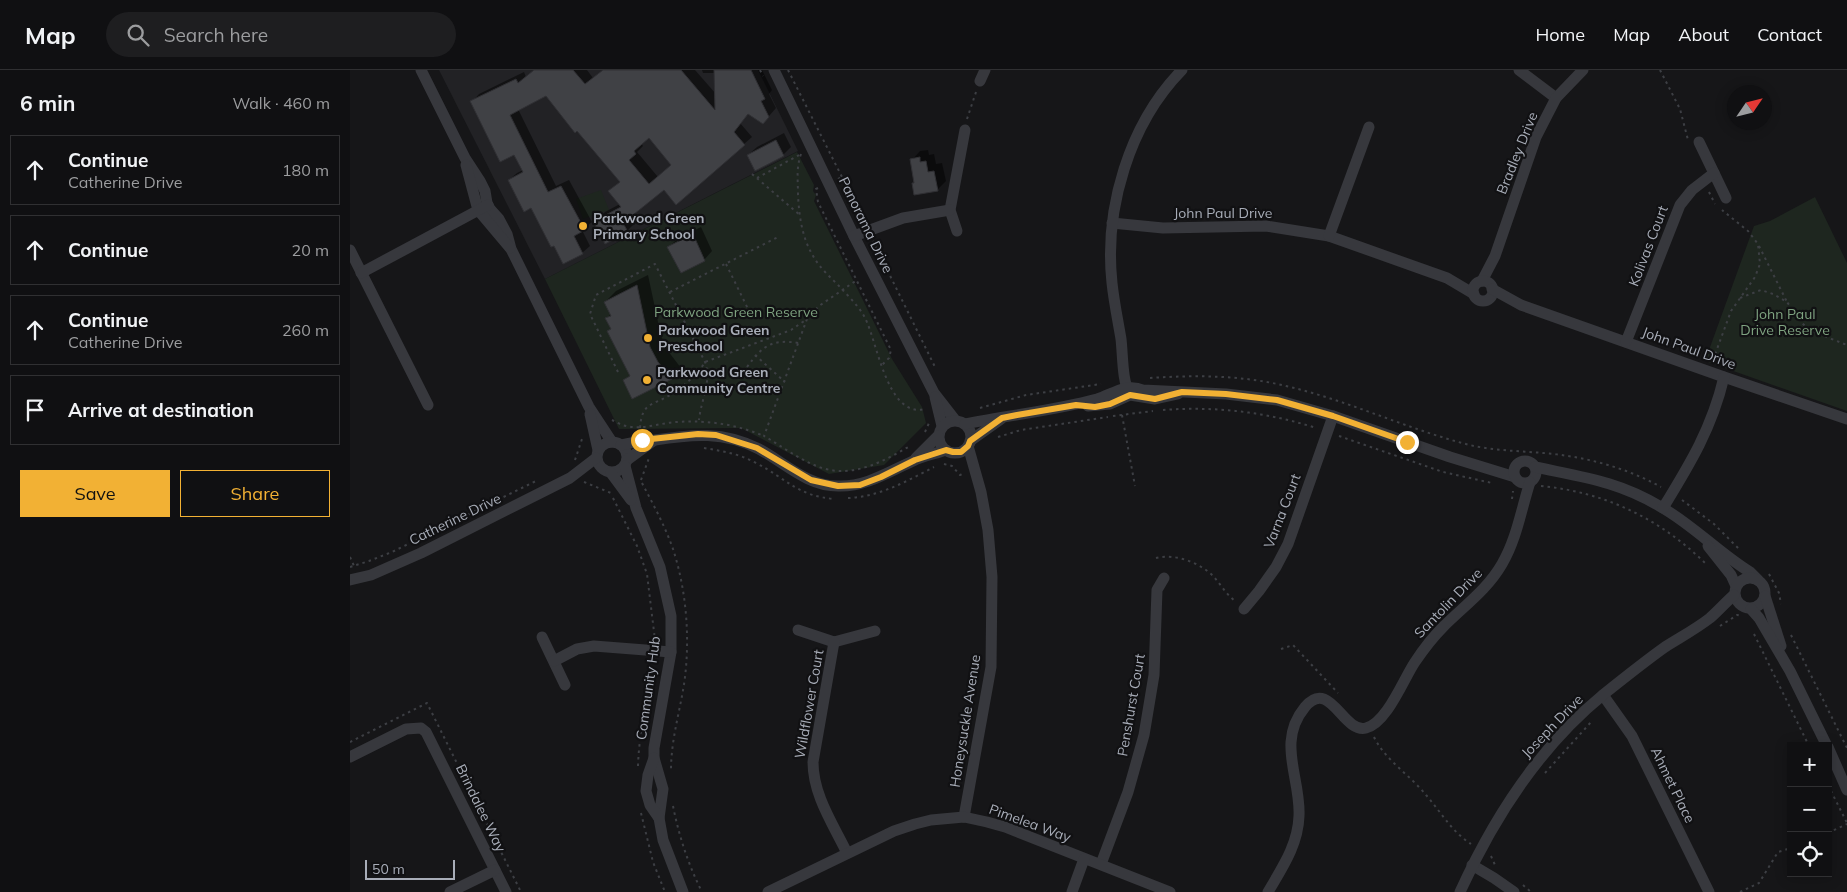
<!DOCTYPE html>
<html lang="en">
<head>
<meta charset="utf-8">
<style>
	:root { --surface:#101012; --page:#1e1e20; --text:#f1f3f6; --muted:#9c9d9f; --line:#303032; --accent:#f2b134 }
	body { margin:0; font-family:Mulish,sans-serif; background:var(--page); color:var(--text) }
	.controls { position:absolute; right:15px; bottom:15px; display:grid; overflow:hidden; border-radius:0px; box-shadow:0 2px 12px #0003 }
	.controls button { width:45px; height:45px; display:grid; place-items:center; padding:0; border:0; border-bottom:1px solid var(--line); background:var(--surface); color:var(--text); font:25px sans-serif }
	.compass { position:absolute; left:1377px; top:15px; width:45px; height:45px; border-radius:50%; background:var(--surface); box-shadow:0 2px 12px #0003; rotate:55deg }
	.scale { position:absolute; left:15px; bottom:12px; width:90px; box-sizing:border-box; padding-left:5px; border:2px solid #a8adb8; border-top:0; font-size:14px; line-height:18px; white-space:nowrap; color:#a8adb8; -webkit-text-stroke:4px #111113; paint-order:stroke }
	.stop { position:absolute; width:15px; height:15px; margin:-11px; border:4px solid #f2b134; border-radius:50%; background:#fff }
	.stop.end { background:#f2b134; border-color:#fff; box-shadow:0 1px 5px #0008 }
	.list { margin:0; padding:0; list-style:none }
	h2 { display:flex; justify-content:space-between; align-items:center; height:65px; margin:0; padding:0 20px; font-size:21px }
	h2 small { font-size:16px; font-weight:400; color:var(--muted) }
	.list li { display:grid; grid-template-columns:32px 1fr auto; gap:15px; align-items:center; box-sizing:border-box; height:70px; margin:0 10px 10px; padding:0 10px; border:1px solid var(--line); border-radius:0px }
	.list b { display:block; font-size:19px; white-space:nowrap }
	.list p { margin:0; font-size:16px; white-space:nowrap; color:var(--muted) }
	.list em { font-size:16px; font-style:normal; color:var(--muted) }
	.actions { display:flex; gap:10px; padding:15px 20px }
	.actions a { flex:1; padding:11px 0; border:1px solid var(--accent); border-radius:0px; text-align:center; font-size:18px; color:var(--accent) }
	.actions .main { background:var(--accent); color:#111 }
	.icon { flex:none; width:28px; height:28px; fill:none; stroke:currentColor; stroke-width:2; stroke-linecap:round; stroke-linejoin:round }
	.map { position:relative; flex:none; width:1497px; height:822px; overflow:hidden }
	header { display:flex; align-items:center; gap:30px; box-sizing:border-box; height:70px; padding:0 25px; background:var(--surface); border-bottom:1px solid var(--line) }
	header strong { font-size:24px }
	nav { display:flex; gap:28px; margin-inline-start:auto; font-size:18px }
	.search { width:350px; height:45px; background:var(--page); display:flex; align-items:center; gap:12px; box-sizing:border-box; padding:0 18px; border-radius:28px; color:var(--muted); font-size:19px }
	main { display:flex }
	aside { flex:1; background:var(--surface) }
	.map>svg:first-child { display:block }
	.built { fill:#222225 }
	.green { fill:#1e261f }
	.shadow { fill:#0007; fill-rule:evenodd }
	.building { fill:#404145; stroke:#303034; fill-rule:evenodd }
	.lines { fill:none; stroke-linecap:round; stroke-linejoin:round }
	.path { stroke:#3d3f44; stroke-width:2; stroke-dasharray:2.5 4; stroke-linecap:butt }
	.minor { stroke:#37383d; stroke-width:11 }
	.route { stroke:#f2b134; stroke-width:6 }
	.poi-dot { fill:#f2b134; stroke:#111113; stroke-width:2 }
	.labels { text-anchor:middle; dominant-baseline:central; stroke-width:4.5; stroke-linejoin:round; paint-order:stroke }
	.street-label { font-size:14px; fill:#a8adb8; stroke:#111113 }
	.poi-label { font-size:14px; font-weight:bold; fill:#a8adb8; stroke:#111113; text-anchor:start }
	.park-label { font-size:14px; fill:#7fa381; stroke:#111113 }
</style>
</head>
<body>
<header>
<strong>Map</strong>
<div class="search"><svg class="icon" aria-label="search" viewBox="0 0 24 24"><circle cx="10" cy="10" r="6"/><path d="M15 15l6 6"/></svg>Search here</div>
<nav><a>Home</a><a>Map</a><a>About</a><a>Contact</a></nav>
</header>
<main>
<aside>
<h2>6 min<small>Walk · 460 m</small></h2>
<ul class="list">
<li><svg class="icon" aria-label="ahead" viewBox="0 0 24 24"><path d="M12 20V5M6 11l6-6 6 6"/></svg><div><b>Continue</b><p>Catherine Drive</p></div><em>180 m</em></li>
<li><svg class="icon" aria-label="ahead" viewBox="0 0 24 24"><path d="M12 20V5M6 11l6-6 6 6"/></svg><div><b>Continue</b></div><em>20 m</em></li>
<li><svg class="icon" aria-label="ahead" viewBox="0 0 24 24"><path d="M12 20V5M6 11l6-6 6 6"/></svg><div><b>Continue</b><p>Catherine Drive</p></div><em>260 m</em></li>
<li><svg class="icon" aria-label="arrive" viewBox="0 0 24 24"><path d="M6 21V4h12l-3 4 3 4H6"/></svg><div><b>Arrive at destination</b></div></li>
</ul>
<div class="actions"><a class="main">Save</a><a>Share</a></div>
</aside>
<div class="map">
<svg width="1497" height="822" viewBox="0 0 1497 822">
	<rect width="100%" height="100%" fill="#161618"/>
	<path class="built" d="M89,0H408L448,81L195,209Z"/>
	<g class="green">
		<path d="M447,82L464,115L463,121L466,125L464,131L542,289L572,337L576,353L534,395L479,404L391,358L269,359L195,209Z"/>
		<path d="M251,120L259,140L233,149L226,129Z"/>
		<path d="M1465,127L1497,193V341L1355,291L1404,156L1420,151Z"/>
	</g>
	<g class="shadow">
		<path d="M184,0H237L243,8L253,0H345L366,24L365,3H353L352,0H412L422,20L419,24L426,38L413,53L399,43L390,53L402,67L394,74L314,118L281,146L285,153L277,161L247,150L255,142L270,134L260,121L271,111L197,25L168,39L206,116L219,110L242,152L232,160L240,176L232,183L182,136L159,110L167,103L173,100L165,83L122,32L129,24L174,2L176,7ZM299,67L323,94L308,107L287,82L293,76L291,73Z"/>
		<path d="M434,63L441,77L433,85H398L407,77Z"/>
		<path d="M578,80L579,85L584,84L586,94L592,93L596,111L587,120L565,112L562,90L570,81Z"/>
		<path d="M351,157L362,181L354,190L318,178L327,169Z"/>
		<path d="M298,205L311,266L318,281L331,298L321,308L274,311L281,304L259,261L262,258L257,248L261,244L255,232L266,221Z"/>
	</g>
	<g class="building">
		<path d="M184,0H223L235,14L253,0H331L365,40L364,0H401L415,29L411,31L419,47L413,54L398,44L384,62L395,75L326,135L314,120L273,153L278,162L255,174L244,153L246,150L271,137L258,121L270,112L227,61L225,63L196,26L160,45L198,122L211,116L235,160L224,166L233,184L213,194L204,176L201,177L181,138L174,142L158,110L173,102L164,85L150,92L120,31L166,9L168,13ZM299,68L321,95L299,114L279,90L286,84L284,81Z"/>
		<path d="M426,70L434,86L405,101L397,85Z"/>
		<path d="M570,87V92L576,91L578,102L584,101L588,121L564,125L562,113H564L560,89Z"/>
		<path d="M343,164L355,191L331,203L317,177Z"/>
		<path d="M287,215L300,277L308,292L322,309L282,329L273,310L280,306L257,261L261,259L255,248L261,246L254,232Z"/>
	</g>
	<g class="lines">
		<g class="path">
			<path d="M410,0L413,6"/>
			<path d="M438,0L492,107"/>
			<path d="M1310,0L1330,39L1338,70"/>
			<path d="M617,49L626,22"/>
			<path d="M451,84C446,98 448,110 448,125C449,145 452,167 462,184C468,196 479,206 489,216C498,226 509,236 515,248C527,270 537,349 575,339"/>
			<path d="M402,104L451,146"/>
			<path d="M407,108L451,84"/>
			<path d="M488,109L492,107L513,151"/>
			<path d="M468,118L466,119L468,132L541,280L539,288L531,296"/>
			<path d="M1359,122L1365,134"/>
			<path d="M523,171L586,299"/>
			<path d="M1409,176L1437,232"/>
			<path d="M376,194L403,249"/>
			<path d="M320,222L430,166"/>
			<path d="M1390,228L1411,220L1423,224L1437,232L1452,253L1461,261L1497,275"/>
			<path d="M457,249L414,366C433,377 451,391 472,398C504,408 534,391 560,376"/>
			<path d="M405,285L435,312"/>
			<path d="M1363,290L1381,241L1405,207L1410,194L1408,174L1398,161L1372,140"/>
			<path d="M397,297C413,275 422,269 449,273"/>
			<path d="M268,302L240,244L246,225L305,194L355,292C362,311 351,330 349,350"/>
			<path d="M800,308C845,305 891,305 936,316C996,330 1053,357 1112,373C1147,383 1183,380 1218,386C1250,391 1282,401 1311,417"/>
			<path d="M630,338L676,325L751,314"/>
			<path d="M813,340C864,336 917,342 966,358"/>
			<path d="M772,345L785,416"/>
			<path d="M763,346L803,341"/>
			<path d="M262,350C266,352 271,355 276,356C293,360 310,353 326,352C357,350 385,354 414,366"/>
			<path d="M290,358C292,331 303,336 322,324C334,316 348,304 355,292L441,260L457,249L469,236L507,210"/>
			<path d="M575,362L579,353"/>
			<path d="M989,366L1093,402L1142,413"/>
			<path d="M648,367L671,360L758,347"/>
			<path d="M354,378C372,381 390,384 406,393C437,409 447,426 485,429"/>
			<path d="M225,390L233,366"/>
			<path d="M594,394L602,396L610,405L615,403"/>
			<path d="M291,410L299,388"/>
			<path d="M234,412L261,423"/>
			<path d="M292,413C303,434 315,456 323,479C336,519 340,565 335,607C331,639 321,667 321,701"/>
			<path d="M1191,416C1255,422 1310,449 1355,493"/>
			<path d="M263,428L287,476L297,504L305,570"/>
			<path d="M498,428C529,427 557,411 584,397"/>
			<path d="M1162,429L1163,421"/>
			<path d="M1332,430L1364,454L1389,479"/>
			<path d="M0,487L4,496"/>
			<path d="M806,488C825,483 851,493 864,507C871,515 876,524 885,531"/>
			<path d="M0,497L19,491L42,482L188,410"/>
			<path d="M1419,504L1429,523L1431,534"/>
			<path d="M1381,549L1387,545L1392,546"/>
			<path d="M1370,556L1381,549"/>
			<path d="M1404,564L1459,676"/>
			<path d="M1441,565L1497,678"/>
			<path d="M931,579L943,575L988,623"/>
			<path d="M1024,667C1035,690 1060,705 1076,725C1091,742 1101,761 1121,774"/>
			<path d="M0,672L77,633L171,822"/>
			<path d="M288,696C289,661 298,627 304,593"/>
			<path d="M1195,703L1242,651"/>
			<path d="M1478,715L1497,753"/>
			<path d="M323,736C329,766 338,794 352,822"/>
			<path d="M291,743L303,792L315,822"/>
			<path d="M1478,763L1497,754"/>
			<path d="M1141,786L1145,795"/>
			<path d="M1173,815L1181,822"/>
			<path d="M1390,822L1409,813L1428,782L1441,778"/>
		</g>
		<g class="minor">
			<path d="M71,0L115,88L130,111L135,121L137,133L140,139L149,149L157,164L161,179L239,337L262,372"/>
			<path d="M424,0L504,166L584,323L605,350"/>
			<path d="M1169,0L1206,28"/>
			<path d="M630,11L635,0"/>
			<path d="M1349,72L1376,128"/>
			<path d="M116,95L128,140L160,178"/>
			<path d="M762,153L813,158L916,156L979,166L1097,208L1124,224"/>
			<path d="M607,161L600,140L615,60"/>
			<path d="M504,166L553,148L600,140"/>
			<path d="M979,166L1019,57"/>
			<path d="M0,180L78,335"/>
			<path d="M11,203L138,135"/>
			<path d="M1132,211L1145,186L1186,67L1206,28L1233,0"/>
			<circle cx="1133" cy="221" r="10"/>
			<path d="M1142,219L1171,235L1374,307L1497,349"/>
			<path d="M1276,272L1330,135L1342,120L1364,103"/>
			<path d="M780,325C772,311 773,286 771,269C768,251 764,232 762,213C754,139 779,54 832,0"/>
			<path d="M585,327L592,356"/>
			<path d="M738,336L760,334L780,325L805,329L828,324"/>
			<path d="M240,344L248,380"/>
			<circle cx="605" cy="367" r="16"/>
			<path d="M615,354C659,345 703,341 747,329C763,324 776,313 793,320L876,324L927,330L983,346L1100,387L1165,407"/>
			<path d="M620,371L651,349"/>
			<circle cx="262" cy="387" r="15"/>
			<path d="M271,375C282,372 293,371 305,370C342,364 374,361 409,379C435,393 457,416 488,416C516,417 538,402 563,391C573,386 585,384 596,380"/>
			<path d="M566,388L588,366"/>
			<path d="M277,390L303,371"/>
			<circle cx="1175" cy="402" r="11"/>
			<path d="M275,396L286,438L310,497L321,546V582L304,678V688L313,719L309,748"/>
			<path d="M1185,397C1232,407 1268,411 1311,437C1343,455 1369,483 1400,502L1408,510"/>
			<path d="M261,403L281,430"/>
			<path d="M1313,438C1340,394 1362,358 1374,307"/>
			<path d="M1358,476L1381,505L1386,516"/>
			<circle cx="1400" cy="523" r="15"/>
			<path d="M0,510L21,505L71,483L220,408L246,388"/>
			<path d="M1415,526L1431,576"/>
			<path d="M894,539L909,521L926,497L938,474L983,346"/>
			<path d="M1401,539L1409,548L1440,601L1477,676"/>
			<path d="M448,560L484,572L525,561"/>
			<path d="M192,567L215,615"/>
			<path d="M484,572L463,692C463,725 483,754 497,783"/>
			<path d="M204,591L227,579L244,576L321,582"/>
			<path d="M1253,625L1282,666L1359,822"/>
			<path d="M1478,677L1497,720"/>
			<path d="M0,687L56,659L71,658L76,662L156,822"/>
			<path d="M304,688L298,705L296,721L300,735L309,748L313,770L333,822"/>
			<path d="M614,747L641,597L642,507L638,460L631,422L618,376"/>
			<path d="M751,794L778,722L794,665L804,605L807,520L814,508"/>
			<path d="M1122,795L1144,808L1164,822"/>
			<path d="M100,822L145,800"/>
			<path d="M418,822L544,761L565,754L581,750L614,747L637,752L655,757L820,822"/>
			<path d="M722,822L734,789"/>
			<path d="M918,822C932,798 948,775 949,746C951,708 926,672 955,637C980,607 993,664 1016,658C1037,653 1054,608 1065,592C1073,580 1083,567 1093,557C1114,536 1137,520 1152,494C1167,468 1171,440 1180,412"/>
			<path d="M1110,822C1144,747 1190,676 1254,624C1274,608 1294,592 1315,577C1329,568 1346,559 1360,548C1368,541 1376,532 1384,525"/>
		</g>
	</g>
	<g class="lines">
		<path class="route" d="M292,370L348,364L366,365L407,378L461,410L488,416L510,415L531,407L565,390L596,380L603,382H611L618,376L620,371L652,348L667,345L726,335L745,337L760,334L780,325L805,329L832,322L876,324L927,330L983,346L1057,372"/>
	</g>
	<g class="poi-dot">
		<circle cx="233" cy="156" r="5"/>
		<circle cx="298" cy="268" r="5"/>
		<circle cx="297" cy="310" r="5"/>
	</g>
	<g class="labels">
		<g class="street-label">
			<text transform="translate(1167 83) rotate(-68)">Bradley Drive</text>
			<text x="873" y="143">John Paul Drive</text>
			<text transform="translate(516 155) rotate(64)">Panorama Drive</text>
			<text transform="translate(1298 176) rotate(-69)">Kolivas Court</text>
			<text transform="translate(1339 278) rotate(20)">John Paul Drive</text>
			<text transform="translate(932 441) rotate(-69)">Varna Court</text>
			<text transform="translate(105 449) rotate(-26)">Catherine Drive</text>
			<text transform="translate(1098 533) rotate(-46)">Santolin Drive</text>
			<text transform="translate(298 618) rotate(-82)">Community Hub</text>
			<text transform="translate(459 634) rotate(-80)">Wildflower Court</text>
			<text transform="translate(781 635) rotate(-80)">Penshurst Court</text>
			<text transform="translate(615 651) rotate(-81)">Honeysuckle Avenue</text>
			<text transform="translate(1202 656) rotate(-46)">Joseph Drive</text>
			<text transform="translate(1323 715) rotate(64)">Ahmet Place</text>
			<text transform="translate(131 738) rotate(64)">Brindalee Way</text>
			<text transform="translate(680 753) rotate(20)">Pimelea Way</text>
		</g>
		<g class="poi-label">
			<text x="243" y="148">Parkwood Green<tspan x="243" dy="16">Primary School</tspan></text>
			<text x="308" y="260">Parkwood Green<tspan x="308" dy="16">Preschool</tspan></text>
			<text x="307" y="302">Parkwood Green<tspan x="307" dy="16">Community Centre</tspan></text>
		</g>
		<g class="park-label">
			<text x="386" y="242">Parkwood Green Reserve</text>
			<text x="1435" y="244">John Paul<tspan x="1435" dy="16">Drive Reserve</tspan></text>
		</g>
	</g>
</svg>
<div class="controls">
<button>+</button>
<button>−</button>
<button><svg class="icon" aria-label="locate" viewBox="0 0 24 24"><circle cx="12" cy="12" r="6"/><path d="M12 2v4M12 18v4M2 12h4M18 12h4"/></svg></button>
</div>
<svg class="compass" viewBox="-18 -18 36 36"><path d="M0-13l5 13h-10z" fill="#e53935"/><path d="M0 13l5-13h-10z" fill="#9c9d9f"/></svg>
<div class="scale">50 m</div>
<div class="stop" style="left:292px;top:370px"></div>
<div class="stop end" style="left:1057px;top:372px"></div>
</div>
</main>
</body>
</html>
